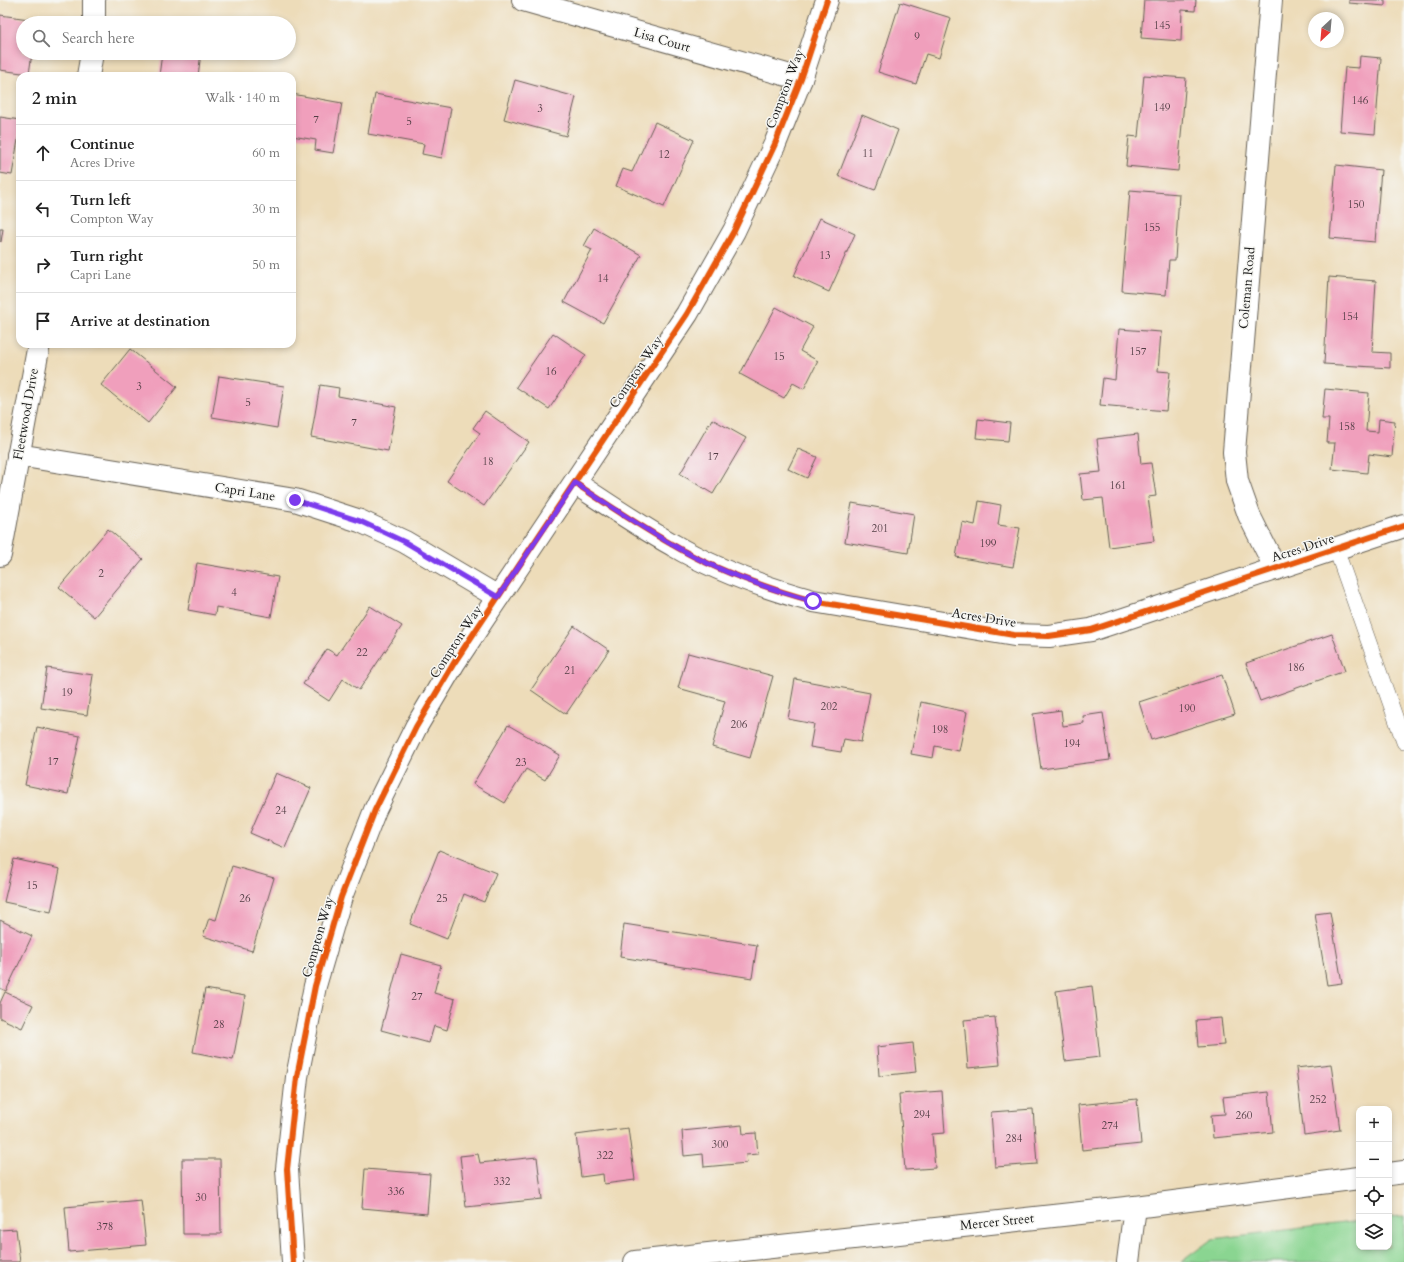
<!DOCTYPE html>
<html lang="en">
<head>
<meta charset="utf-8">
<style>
	:root { --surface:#fff; --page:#f6f6f6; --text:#222; --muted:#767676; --line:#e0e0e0 }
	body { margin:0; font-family:Cardo,serif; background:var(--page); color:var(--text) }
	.controls { position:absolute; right:12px; bottom:12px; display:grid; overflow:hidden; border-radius:8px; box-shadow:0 2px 6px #0003 }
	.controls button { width:36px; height:36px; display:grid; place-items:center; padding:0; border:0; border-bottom:1px solid var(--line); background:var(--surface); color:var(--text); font:20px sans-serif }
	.compass { position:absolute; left:1308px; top:12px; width:36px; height:36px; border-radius:50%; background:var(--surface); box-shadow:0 2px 6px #0003; rotate:206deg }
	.stop { position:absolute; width:12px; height:12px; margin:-9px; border:3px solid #7c3aed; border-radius:50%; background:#fff }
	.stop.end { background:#7c3aed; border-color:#fff; box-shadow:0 1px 4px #0008 }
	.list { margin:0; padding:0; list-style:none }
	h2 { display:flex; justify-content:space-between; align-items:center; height:52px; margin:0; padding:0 16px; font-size:17px }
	h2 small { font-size:13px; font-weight:400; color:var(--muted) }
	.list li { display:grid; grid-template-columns:26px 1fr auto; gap:12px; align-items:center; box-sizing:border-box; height:56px; padding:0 16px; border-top:1px solid var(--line) }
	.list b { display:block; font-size:15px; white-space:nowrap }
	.list p { margin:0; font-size:13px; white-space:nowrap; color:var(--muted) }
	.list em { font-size:13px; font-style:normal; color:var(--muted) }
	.icon { flex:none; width:22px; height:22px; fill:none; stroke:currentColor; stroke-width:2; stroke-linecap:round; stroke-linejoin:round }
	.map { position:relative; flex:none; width:1404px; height:1262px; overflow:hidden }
	.search { position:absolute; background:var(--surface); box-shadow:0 2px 6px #0003; left:16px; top:16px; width:280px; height:44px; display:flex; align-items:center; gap:10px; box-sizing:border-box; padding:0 14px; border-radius:22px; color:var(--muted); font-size:15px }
	.panel { position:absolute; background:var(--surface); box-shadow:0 2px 6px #0003; left:16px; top:72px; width:280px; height:276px; border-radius:12px }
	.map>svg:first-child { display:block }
	.green { fill:#8ad591; stroke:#537856 }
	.building { fill:#f09fbc }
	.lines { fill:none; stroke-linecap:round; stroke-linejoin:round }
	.lane-casing { stroke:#655f53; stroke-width:16 }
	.street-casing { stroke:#655f53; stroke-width:24 }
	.secondary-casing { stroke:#655f53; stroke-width:24 }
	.lane { stroke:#fff; stroke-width:15 }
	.street { stroke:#fff; stroke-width:22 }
	.secondary { stroke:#fff; stroke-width:22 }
	.cycleway-casing { stroke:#f6f6f2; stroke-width:8 }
	.cycleway { stroke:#e8590c; stroke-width:6 }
	.route { stroke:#7c3aed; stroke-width:5 }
	.labels { text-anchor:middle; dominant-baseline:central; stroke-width:3; stroke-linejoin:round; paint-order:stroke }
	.number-label { font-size:11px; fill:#513d44 }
	.street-label { font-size:13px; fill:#1c1c1c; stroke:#f6f6f2 }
</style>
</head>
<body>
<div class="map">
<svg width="1404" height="1262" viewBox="0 0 1404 1262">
	<rect width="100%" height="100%" fill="#f6f6f2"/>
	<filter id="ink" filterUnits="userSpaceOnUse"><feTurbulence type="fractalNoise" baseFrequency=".025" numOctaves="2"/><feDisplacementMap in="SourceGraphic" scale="8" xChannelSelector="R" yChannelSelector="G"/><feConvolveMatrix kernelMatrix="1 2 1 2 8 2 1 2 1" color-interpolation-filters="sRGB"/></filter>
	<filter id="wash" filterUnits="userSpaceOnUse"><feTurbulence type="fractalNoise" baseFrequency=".012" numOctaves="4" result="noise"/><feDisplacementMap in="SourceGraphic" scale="16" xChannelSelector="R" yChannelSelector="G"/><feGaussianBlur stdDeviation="0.9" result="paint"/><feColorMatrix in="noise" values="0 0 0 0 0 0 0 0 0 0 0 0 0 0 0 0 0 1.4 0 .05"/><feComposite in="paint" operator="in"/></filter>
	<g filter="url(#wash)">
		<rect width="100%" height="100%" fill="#eddcb9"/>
		<path class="green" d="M1404,1216V1262H1181L1212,1239L1359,1221V1247H1389V1217Z"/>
		<g id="blocks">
			<g class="building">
				<path d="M1144,0H1196L1195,11L1182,10L1181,41L1141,38Z"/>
				<path d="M1349,0H1385V6L1349,3Z"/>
				<path d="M900,2L951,18L939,58L926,54L916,84L878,72Z"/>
				<path d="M0,15L36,20V23H23V53H32L29,74L0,70Z"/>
				<path d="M162,53H201L198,76H159Z"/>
				<path d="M1360,56L1381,58L1375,134L1340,131L1345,67L1359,68Z"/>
				<path d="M1144,75L1186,78L1178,171L1126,166L1129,136L1138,137Z"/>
				<path d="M515,80L576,97L566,136L504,119Z"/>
				<path d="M292,94L342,103L333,153L315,150L316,140L292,136Z"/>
				<path d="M375,94L451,108L442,158L422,154L424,144L368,134Z"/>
				<path d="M862,115L898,130L875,190L838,176Z"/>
				<path d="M0,117L20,120V128L12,175L0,173Z"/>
				<path d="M655,122L694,140L664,207L616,186L623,169L632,172Z"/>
				<path d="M1336,165L1381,170L1375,242L1330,238Z"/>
				<path d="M1130,190L1179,194L1175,260H1169L1166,295L1122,291Z"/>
				<path d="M820,218L855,234L829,292L794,276Z"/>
				<path d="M594,228L641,255L603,323L564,302L592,250L584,246Z"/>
				<path d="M0,229H3L1,242L0,241Z"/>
				<path d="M1329,277L1376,281L1372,352L1390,353V368L1324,364Z"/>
				<path d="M776,307L813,327L800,351L818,361L804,389L793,383L784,398L740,374Z"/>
				<path d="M1119,329L1161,332L1158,371L1170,372L1166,411L1100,405L1103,378L1115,380Z"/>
				<path d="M553,333L586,355L549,409L516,387Z"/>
				<path d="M130,349L177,387L148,423L101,385Z"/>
				<path d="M219,376L284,386L277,428L212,417Z"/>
				<path d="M320,385L339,388L338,396L396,407L388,451L311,437Z"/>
				<path d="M1325,389L1369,393L1366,431L1378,432L1379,419L1395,421L1392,457L1369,454L1367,473L1332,469L1335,443H1327L1329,419H1322Z"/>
				<path d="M485,411L529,442L484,506L447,481L480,433L473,428Z"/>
				<path d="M712,419L746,438L713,494L680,474Z"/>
				<path d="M978,419L1010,423L1008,441L976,438Z"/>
				<path d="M1138,434L1141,464L1151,463L1156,496L1148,497L1154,541L1109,547L1103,498L1083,500L1080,474L1101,472L1097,439Z"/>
				<path d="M798,449L817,457L807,478L788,469Z"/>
				<path d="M979,501L1001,505L998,525L1020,528L1013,567L956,557L962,522L975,525Z"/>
				<path d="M852,503L914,514L908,553L845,542Z"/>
				<path d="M108,529L143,559L94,617L59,587Z"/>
				<path d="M197,563L278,577L271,617L216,607L215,615L188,610Z"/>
				<path d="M370,606L402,626L359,690L343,679L329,701L303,684L327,649L337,655Z"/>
				<path d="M574,626L609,650L566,714L531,690Z"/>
				<path d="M1332,634L1345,671L1260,701L1246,663Z"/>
				<path d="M688,653L773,676L750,758L712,747L725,701L678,688Z"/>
				<path d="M47,668L93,675L87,715L41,708Z"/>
				<path d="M1222,675L1235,714L1151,740L1139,702Z"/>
				<path d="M795,679L870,693L861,742L844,739L841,752L810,747L814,724L788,719Z"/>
				<path d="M921,702L967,712L959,751L935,746L933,758L911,754Z"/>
				<path d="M1061,710L1063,726L1084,723L1083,716L1103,713L1110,760L1041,769L1033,714Z"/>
				<path d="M508,725L560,755L545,780L526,769L505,803L473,784Z"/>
				<path d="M37,727L80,736L68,794L25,785Z"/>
				<path d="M276,773L311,788L285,848L250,833Z"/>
				<path d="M439,850L496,873L484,902L464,894L447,939L410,924Z"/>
				<path d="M14,859L60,869L51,912L4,902Z"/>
				<path d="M232,866L274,878L252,951L203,936L209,918L216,920Z"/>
				<path d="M1330,912L1342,983L1327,985L1315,914Z"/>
				<path d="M0,920L32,936L6,991L0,988Z"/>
				<path d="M624,924L757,945L752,978L620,957Z"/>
				<path d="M401,954L441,965L434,993L455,999L447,1030L434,1026L429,1043L381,1030Z"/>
				<path d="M1092,986L1100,1057L1065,1061L1056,991Z"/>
				<path d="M205,989L245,996L233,1060L193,1052Z"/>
				<path d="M5,992L33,1005L22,1028L0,1018V1003Z"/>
				<path d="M995,1017L1000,1065L968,1068L964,1020Z"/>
				<path d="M1221,1018L1224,1045L1198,1047L1196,1020Z"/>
				<path d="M913,1043L916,1072L879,1076L877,1047Z"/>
				<path d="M1331,1064L1340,1130L1304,1135L1296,1068Z"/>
				<path d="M942,1091L945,1133L932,1134L935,1168L905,1170L899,1094Z"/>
				<path d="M1269,1092L1273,1132L1213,1138L1211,1115L1225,1114L1223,1097Z"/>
				<path d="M1137,1099L1141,1144L1082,1150L1078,1105Z"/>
				<path d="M1033,1109L1037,1164L995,1167L991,1112Z"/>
				<path d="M742,1125L743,1134L756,1133L758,1154L746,1155L747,1163L704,1167L703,1154L684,1156L682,1131Z"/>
				<path d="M628,1128L635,1180L604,1184L603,1174L581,1177L576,1135Z"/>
				<path d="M478,1154L480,1163L537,1157L542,1199L466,1207L460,1156Z"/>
				<path d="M182,1159H220L221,1234H183Z"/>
				<path d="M365,1169L430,1174L427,1214L362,1208Z"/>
				<path d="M141,1200L146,1245L69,1252L65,1207Z"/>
				<path d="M16,1229L20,1262H0V1230Z"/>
			</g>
		</g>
	</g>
	<g filter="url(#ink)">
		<use href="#blocks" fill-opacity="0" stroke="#655f53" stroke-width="1"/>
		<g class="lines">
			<g class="lane-casing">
				<path id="lane" d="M1336,549L1404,742"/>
			</g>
			<g class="street-casing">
				<g id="street">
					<path d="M94,0V23"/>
					<path d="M523,0L801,79"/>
					<path d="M1271,0L1234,452L1237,481L1249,515L1276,569"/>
					<path d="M88,76L92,53"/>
					<path d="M18,455L295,500L360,521L405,542L498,597"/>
					<path d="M575,483C607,504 639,526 673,545C715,570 766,588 813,601L1014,635L1049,636L1091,630L1404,526"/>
					<path d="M0,555L39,344"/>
					<path d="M293,1262L287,1169L297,1077L315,986L341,897L375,810L416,727L454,663L687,314L734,231L775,144L801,79L827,0"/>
				</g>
			</g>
			<g class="secondary-casing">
				<g id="secondary">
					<path d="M1389,1174L1404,1172"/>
					<path d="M635,1262L1135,1207L1359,1178"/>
					<path d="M1128,1262L1135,1207"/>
				</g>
			</g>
			<use href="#lane" class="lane"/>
			<use href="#street" class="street"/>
			<use href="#secondary" class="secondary"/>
			<g class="cycleway-casing">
				<g id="cycleway">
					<path d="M575,483C607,504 639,526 673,545C715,570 766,588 813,601L1014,635L1049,636L1091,630L1404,526"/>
					<path d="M293,1262L287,1169L297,1077L315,986L341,897L375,810L416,727L454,663L687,314L734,231L775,144L801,79L827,0"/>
				</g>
			</g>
			<use href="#cycleway" class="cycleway"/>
		</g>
	</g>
	<g class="lines" filter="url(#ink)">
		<path class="route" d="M295,500L360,521L405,542L498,597L575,483C607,504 639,526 673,545C715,570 765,588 813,601"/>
	</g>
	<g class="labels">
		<g class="number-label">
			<text x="1162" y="25">145</text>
			<text x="917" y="36">9</text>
			<text x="1360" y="100">146</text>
			<text x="1162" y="107">149</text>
			<text x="540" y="108">3</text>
			<text x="316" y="119">7</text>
			<text x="409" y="121">5</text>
			<text x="868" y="153">11</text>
			<text x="664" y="154">12</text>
			<text x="1356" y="204">150</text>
			<text x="1152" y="227">155</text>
			<text x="825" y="255">13</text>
			<text x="603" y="278">14</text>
			<text x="1350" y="316">154</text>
			<text x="1138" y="351">157</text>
			<text x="779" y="356">15</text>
			<text x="551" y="371">16</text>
			<text x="139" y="386">3</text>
			<text x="248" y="402">5</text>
			<text x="354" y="422">7</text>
			<text x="1347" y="426">158</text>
			<text x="713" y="456">17</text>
			<text x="488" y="461">18</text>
			<text x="1118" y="485">161</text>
			<text x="880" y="528">201</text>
			<text x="988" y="543">199</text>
			<text x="101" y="573">2</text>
			<text x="234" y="592">4</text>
			<text x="362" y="652">22</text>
			<text x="1296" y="667">186</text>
			<text x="570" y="670">21</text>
			<text x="67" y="692">19</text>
			<text x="829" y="706">202</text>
			<text x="1187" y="708">190</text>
			<text x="739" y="724">206</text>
			<text x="940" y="729">198</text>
			<text x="1072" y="743">194</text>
			<text x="53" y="761">17</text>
			<text x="521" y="762">23</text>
			<text x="281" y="810">24</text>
			<text x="32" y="885">15</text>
			<text x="245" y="898">26</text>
			<text x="442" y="898">25</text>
			<text x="417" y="996">27</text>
			<text x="219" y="1024">28</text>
			<text x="1318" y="1099">252</text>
			<text x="922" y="1114">294</text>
			<text x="1244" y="1115">260</text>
			<text x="1110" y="1125">274</text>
			<text x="1014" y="1138">284</text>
			<text x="720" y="1144">300</text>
			<text x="605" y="1155">322</text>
			<text x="502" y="1181">332</text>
			<text x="396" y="1191">336</text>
			<text x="201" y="1197">30</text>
			<text x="105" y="1226">378</text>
		</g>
		<g class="street-label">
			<text transform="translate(662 40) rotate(16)">Lisa Court</text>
			<text transform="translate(785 89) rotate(-69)">Compton Way</text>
			<text transform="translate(1247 288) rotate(-85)">Coleman Road</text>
			<text transform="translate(636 372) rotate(-56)">Compton Way</text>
			<text transform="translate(26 414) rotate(-80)">Fleetwood Drive</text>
			<text transform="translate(245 492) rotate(9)">Capri Lane</text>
			<text transform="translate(1303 548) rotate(-18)">Acres Drive</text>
			<text transform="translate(984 618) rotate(9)">Acres Drive</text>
			<text transform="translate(456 642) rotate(-57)">Compton Way</text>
			<text transform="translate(318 937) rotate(-74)">Compton Way</text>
			<text transform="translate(997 1222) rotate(-6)">Mercer Street</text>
		</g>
	</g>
</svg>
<div class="controls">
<button>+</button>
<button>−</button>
<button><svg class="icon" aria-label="locate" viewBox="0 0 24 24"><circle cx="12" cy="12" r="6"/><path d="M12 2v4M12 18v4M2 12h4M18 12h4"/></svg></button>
<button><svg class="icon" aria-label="layers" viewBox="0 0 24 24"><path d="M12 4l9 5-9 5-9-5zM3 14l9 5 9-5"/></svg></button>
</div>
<svg class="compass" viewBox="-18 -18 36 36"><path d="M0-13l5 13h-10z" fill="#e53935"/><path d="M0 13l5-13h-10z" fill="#767676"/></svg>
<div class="stop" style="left:813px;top:601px"></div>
<div class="stop end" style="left:295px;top:500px"></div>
<div class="search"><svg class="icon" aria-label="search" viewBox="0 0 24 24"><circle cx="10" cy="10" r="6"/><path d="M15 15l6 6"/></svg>Search here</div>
<section class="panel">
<h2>2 min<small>Walk · 140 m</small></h2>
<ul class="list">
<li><svg class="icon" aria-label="ahead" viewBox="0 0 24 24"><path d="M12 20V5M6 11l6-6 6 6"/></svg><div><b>Continue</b><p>Acres Drive</p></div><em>60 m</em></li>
<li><svg class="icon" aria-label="left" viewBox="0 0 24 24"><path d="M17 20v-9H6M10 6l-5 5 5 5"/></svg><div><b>Turn left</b><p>Compton Way</p></div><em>30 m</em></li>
<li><svg class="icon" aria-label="right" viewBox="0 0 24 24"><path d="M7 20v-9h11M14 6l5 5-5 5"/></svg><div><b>Turn right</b><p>Capri Lane</p></div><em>50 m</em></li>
<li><svg class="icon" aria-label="arrive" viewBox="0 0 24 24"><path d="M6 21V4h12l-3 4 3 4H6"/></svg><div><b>Arrive at destination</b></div></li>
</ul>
</section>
</div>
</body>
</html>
